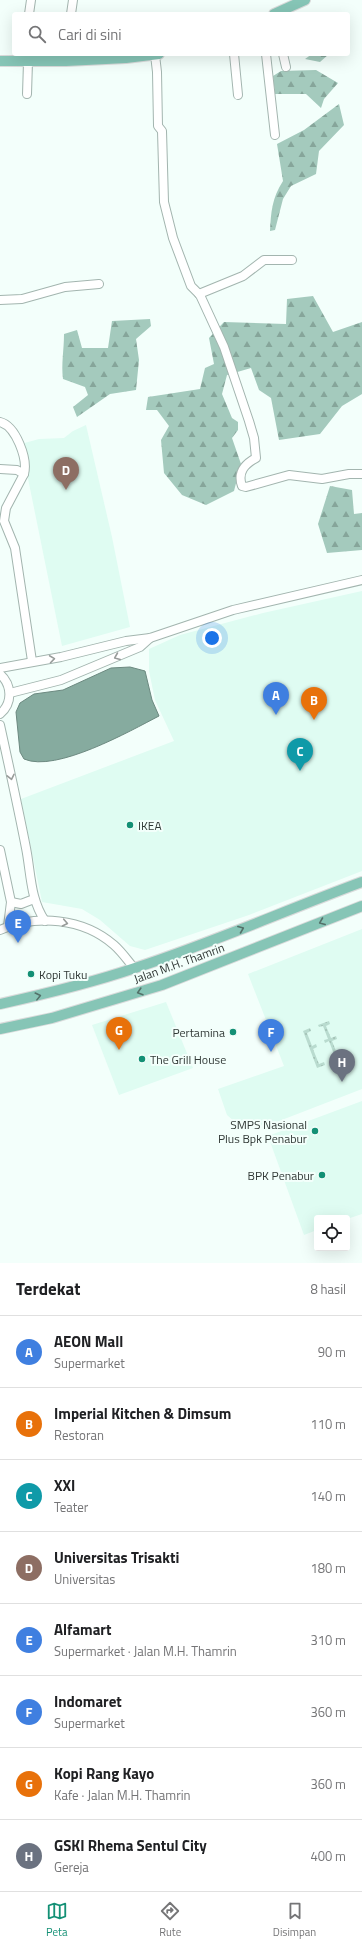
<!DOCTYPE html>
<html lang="id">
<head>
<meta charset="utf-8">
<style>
	:root { --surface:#fff; --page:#f6f6f6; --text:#202124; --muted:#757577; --line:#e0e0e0; --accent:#139075 }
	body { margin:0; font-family:"Titillium Web",sans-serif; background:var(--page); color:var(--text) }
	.controls { position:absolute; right:12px; bottom:12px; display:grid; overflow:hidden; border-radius:4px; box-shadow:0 4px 16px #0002 }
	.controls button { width:36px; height:36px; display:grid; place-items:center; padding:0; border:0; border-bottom:1px solid var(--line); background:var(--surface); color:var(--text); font:20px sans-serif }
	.you { position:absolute; left:212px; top:638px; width:14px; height:14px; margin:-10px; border:3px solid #fff; border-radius:50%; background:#1a73e8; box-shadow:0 0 0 6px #1a73e833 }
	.badge { display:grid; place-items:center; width:26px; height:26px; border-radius:50%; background:var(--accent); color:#fff; font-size:13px; font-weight:700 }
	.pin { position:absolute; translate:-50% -33px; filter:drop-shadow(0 1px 2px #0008) }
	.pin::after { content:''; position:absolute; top:21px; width:14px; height:12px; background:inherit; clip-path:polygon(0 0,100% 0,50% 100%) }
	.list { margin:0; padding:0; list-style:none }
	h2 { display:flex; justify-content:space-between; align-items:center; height:52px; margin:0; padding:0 16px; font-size:17px }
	h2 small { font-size:13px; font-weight:400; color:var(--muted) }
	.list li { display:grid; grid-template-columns:26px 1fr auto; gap:12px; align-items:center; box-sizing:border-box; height:72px; padding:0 16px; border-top:1px solid var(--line) }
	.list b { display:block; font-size:15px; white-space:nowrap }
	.list p { margin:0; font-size:13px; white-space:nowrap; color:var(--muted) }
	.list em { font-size:13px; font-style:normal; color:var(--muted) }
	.icon { flex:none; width:22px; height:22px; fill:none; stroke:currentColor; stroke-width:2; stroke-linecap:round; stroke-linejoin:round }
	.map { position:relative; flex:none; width:362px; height:1263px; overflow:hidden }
	.search { position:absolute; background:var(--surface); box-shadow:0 4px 16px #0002; left:12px; right:12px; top:12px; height:44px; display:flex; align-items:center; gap:10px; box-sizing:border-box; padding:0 14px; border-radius:4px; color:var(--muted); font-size:15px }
	.sheet { height:628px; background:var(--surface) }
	nav { display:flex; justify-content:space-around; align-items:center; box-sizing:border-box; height:56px; border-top:1px solid var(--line); background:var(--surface); font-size:11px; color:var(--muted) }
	nav a { display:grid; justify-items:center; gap:2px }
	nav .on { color:var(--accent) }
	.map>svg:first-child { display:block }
	.built { fill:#dffcf2 }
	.grass { fill:url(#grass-dots) }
	.forest { fill:url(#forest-firs) }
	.water { fill:#86ab9f; stroke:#6c8980 }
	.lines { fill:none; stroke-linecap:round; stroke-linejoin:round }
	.minor-casing { stroke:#a3b5af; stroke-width:10 }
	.major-casing { stroke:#dadbdb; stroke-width:12 }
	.minor { stroke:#fff; stroke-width:8 }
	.major { stroke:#86c5b6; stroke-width:10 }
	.oneway { stroke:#989c9a }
	.oneway2 { stroke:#537169 }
	.poi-dot { fill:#139075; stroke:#f3fffb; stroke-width:1.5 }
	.labels { text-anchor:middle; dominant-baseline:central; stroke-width:4; stroke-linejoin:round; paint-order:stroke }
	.poi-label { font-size:12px; fill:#313936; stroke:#f3fffb; text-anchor:start }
	.street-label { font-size:12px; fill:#313936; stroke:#f3fffb }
</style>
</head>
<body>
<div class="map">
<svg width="362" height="1263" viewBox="0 0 362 1263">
	<defs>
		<pattern id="grass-dots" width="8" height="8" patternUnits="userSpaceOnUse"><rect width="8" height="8" fill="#b9dbcf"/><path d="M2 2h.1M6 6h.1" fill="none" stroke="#a0bdb2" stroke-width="1.8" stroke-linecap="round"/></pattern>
		<pattern id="forest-firs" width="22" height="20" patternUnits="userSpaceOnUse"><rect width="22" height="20" fill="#a4cabd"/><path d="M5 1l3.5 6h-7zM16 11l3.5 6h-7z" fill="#86a59a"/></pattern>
	</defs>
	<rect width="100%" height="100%" fill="#f3fffb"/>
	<g class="built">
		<path d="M86,425L112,537L130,627L62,646L21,444L39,439L64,438L73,431Z"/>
		<path d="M362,591V871L249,915L145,950L130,946L100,920L82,909L42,902L21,799L174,741L155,700L149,671V649L180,635L263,613Z"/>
		<path d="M362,929V1089L261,1128H248L236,1123L227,1115L218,1089L284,1066L248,974Z"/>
		<path d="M166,1002L193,1068L119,1095L92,1025Z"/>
		<path d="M362,1101V1214L347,1219L317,1218V1230L304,1235L268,1136Z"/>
	</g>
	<g class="grass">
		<path d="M329,1021L330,1024L326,1026L331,1038L336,1036L337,1039L332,1041L338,1056L343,1055L344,1057L331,1061L330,1059L335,1057L329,1041L325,1043L324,1040L328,1039L323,1026L319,1027L318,1025Z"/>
		<path d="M310,1028L311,1031L307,1033L312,1046L316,1044L317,1047L313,1049L319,1064L324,1062L325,1065L317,1068L303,1031Z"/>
	</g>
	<g class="forest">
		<path d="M312,54H329L320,62L305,59Z"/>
		<path d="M316,70L338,83L324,99L321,108L306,94H275L273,76L281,71Z"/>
		<path d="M339,104L344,125L319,151L316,174L291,186L283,199L275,230L270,231C271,212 272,198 283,181L277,144L304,130Z"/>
		<path d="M313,296L333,332L362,322V394L342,406L320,434L279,440L271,398L259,390L251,368L227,375L222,394L232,418L238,422V430L232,438L241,464L234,491L206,505L182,495L164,473L161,440L169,426L157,410H146L148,397L200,389L205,368L214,364L209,338L224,322L286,324L287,299Z"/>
		<path d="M150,319L151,326L136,339L139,360L136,390L110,394L77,417L73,407L88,395L85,387L63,379C61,364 64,350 64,334L77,330L82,348H108L112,321Z"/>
		<path d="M330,486L352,490L354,514L362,513V550L327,553L318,524Z"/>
	</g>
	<path class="water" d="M130,667L145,671L152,700L159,716C130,731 56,773 24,759L20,752L16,712L20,703L34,694L63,690L111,668Z"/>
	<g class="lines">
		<g class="minor-casing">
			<g id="minor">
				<path d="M29,14L31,0"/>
				<path d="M71,14L73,0"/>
				<path d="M234,54L238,95"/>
				<path d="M266,54L275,135"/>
				<path d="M283,54L286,67"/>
				<path d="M155,55L157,72L158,126L162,131L164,202L173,238L191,286L200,295L224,347L249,421L254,438L256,458C245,464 237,472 242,486L246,487L289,475L322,479L349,474H362"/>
				<path d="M27,94L28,62"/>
				<path d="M199,294L243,276L264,260H292"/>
				<path d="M0,300L22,299L65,287L99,284"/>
				<path d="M0,422C16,426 28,459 24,474"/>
				<path d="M0,469L17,470L24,474L6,508L4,521L15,548L32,661"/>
				<path d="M0,668L61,657L126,641L150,638L233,610L362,580"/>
				<path d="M0,674C12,685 13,703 0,714"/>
				<path d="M10,693L61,680L140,647L150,638"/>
				<path d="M0,725C9,766 18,807 26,848C31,873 30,899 45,921"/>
				<path d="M0,850L11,902L8,926"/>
				<path d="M11,902L21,904L34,899"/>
				<path d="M0,930C37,914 83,918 114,945C122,952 128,961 134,968"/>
			</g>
		</g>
		<g class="major-casing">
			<g id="major">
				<path d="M274,14L305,0"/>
				<path d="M0,61H66L126,58L159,54"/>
				<path d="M0,1004C45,994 91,983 135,968C212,943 286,910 362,882"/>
				<path d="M0,1029L52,1018L162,985L362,906"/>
			</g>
		</g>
		<use href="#minor" class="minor"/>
		<use href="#major" class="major"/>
	</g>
	<defs><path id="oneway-chevron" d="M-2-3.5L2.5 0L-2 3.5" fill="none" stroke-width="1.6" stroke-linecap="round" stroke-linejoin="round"/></defs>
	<g class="oneway">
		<use href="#oneway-chevron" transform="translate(117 657) rotate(157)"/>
		<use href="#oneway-chevron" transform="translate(52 659) rotate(-8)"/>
		<use href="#oneway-chevron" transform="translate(11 777) rotate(78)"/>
		<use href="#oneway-chevron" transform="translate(65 923) rotate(11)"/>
	</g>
	<g class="oneway2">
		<use href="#oneway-chevron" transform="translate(322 922) rotate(158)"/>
		<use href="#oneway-chevron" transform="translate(241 929) rotate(-22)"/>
		<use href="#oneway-chevron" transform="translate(140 992) rotate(163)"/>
		<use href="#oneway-chevron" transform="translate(38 996) rotate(-14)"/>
	</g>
	<g class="poi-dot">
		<circle cx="130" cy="825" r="4"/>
		<circle cx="31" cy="974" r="4"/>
		<circle cx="233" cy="1032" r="4"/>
		<circle cx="142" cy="1059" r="4"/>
		<circle cx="315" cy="1131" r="4"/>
		<circle cx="322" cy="1175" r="4"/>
	</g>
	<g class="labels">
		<g class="poi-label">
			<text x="138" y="825">IKEA</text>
			<text x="39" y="974">Kopi Tuku</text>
			<text x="225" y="1032" text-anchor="end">Pertamina</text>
			<text x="150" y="1059">The Grill House</text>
			<text x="307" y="1124" text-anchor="end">SMPS Nasional<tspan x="307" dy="14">Plus Bpk Penabur</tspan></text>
			<text x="314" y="1175" text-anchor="end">BPK Penabur</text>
		</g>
		<g class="street-label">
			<text transform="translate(179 963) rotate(-20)">Jalan M.H. Thamrin</text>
		</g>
	</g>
</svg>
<div class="controls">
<button><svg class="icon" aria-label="locate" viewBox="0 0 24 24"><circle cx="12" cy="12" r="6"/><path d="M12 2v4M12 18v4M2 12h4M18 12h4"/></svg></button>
</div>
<div class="you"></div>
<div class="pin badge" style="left:276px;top:715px;background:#3f7fe0">A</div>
<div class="pin badge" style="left:314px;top:720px;background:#e8710a">B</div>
<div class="pin badge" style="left:300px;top:771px;background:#0f9aa8">C</div>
<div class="pin badge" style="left:66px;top:490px;background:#8d6e63">D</div>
<div class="pin badge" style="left:18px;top:943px;background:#3f7fe0">E</div>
<div class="pin badge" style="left:271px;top:1052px;background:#3f7fe0">F</div>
<div class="pin badge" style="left:119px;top:1050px;background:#e8710a">G</div>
<div class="pin badge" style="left:342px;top:1082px;background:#6b7280">H</div>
<div class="search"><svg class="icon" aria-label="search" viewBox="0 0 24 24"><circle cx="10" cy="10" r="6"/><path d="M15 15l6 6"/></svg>Cari di sini</div>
</div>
<section class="sheet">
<h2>Terdekat<small>8 hasil</small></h2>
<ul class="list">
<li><span class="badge" style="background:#3f7fe0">A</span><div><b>AEON Mall</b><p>Supermarket</p></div><em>90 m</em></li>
<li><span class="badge" style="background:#e8710a">B</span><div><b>Imperial Kitchen &amp; Dimsum</b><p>Restoran</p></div><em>110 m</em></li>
<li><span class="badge" style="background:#0f9aa8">C</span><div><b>XXI</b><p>Teater</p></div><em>140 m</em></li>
<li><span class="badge" style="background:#8d6e63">D</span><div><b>Universitas Trisakti</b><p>Universitas</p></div><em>180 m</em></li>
<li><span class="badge" style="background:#3f7fe0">E</span><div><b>Alfamart</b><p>Supermarket · Jalan M.H. Thamrin</p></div><em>310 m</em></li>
<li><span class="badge" style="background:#3f7fe0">F</span><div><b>Indomaret</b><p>Supermarket</p></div><em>360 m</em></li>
<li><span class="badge" style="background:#e8710a">G</span><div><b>Kopi Rang Kayo</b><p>Kafe · Jalan M.H. Thamrin</p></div><em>360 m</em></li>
<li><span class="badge" style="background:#6b7280">H</span><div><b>GSKI Rhema Sentul City</b><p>Gereja</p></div><em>400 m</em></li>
</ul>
</section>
<nav>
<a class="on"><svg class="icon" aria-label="map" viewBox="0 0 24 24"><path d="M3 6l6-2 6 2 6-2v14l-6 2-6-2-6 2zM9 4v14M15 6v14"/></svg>Peta</a>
<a><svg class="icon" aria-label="directions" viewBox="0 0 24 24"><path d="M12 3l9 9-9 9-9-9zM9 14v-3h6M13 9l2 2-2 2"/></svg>Rute</a>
<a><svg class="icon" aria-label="saved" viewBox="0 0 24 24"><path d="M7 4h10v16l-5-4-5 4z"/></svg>Disimpan</a>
</nav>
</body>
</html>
